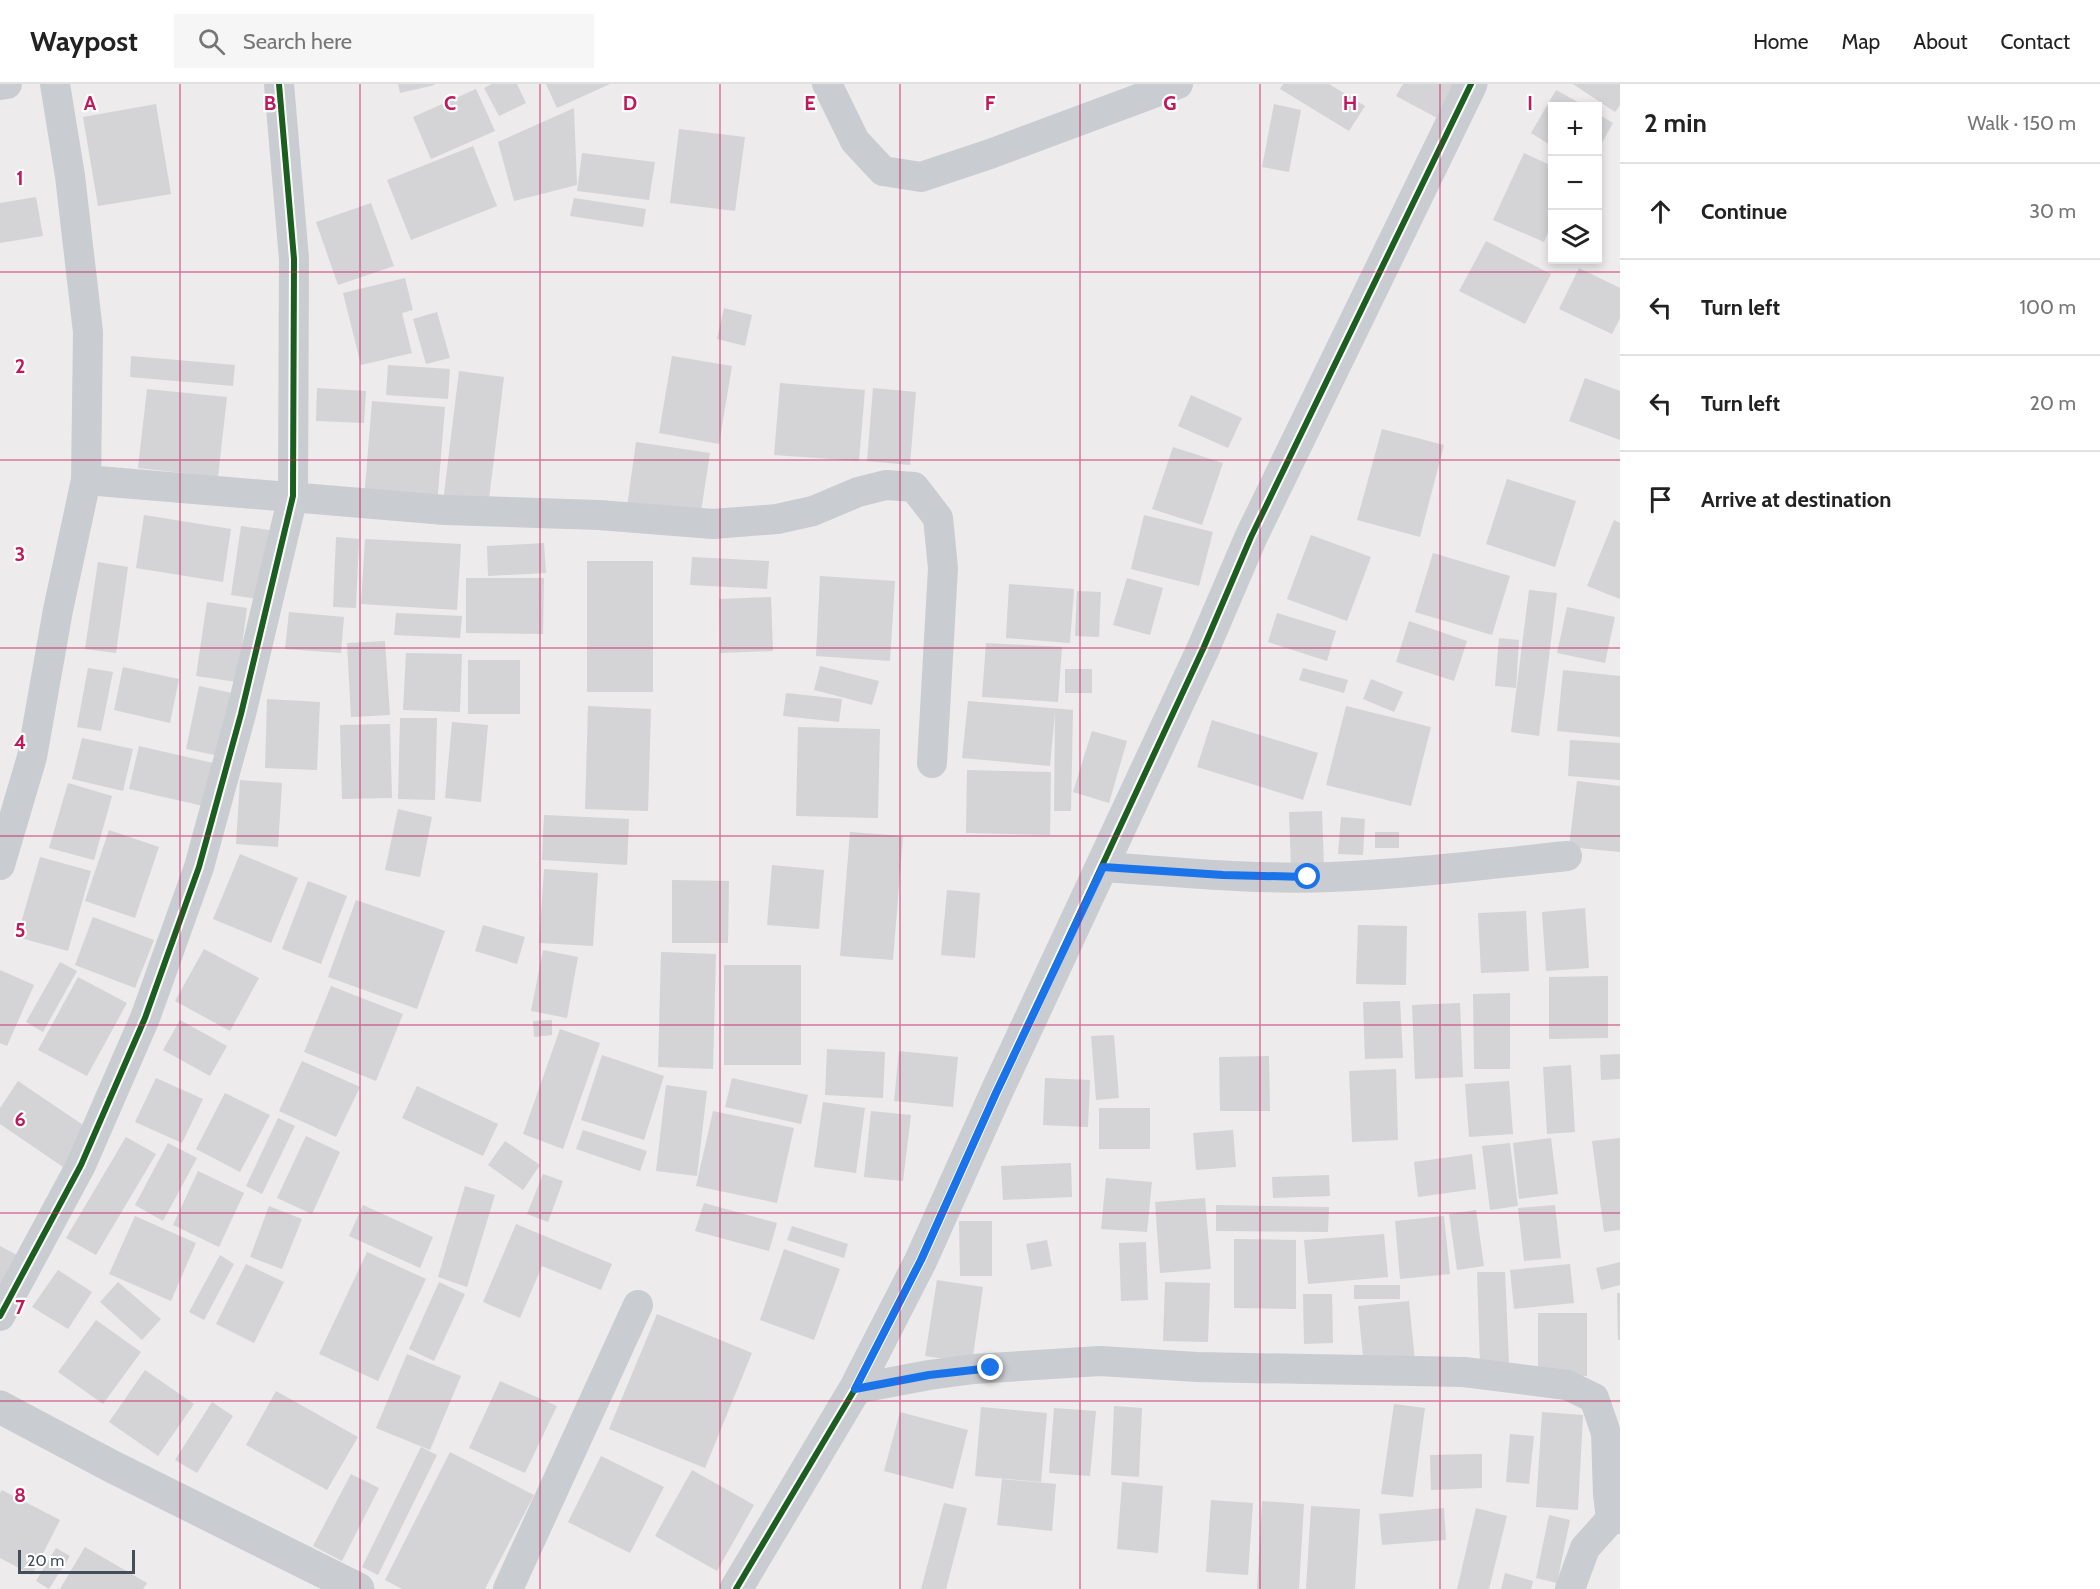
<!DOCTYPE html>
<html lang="en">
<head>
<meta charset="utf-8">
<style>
	:root { --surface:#fff; --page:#f6f6f6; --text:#222; --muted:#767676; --line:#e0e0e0 }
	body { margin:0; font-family:Cabin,sans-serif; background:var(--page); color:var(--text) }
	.controls { position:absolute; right:18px; top:18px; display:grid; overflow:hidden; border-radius:0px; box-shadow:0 3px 9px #0003 }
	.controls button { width:54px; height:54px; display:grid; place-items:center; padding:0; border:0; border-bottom:2px solid var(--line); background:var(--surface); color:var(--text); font:30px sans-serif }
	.scale { position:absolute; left:18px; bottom:15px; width:117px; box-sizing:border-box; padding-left:6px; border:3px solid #424e5a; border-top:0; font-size:16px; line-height:21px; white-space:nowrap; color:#424e5a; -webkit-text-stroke:4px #fff; paint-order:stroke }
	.stop { position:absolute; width:18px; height:18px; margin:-14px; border:4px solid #1a73e8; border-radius:50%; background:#fff }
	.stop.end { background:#1a73e8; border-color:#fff; box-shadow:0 2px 6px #0008 }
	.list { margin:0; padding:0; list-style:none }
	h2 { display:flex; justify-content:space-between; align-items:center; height:78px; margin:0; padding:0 24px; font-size:26px }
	h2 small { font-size:20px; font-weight:400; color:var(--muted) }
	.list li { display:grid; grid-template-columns:39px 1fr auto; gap:18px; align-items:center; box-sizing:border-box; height:96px; padding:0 24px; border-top:2px solid var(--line) }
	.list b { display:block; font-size:22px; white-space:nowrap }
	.list em { font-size:20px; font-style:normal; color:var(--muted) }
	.icon { flex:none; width:33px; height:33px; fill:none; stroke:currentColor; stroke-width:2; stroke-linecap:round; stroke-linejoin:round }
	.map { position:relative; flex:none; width:1620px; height:1505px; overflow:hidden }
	header { display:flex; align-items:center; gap:36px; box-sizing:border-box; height:84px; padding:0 30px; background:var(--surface); border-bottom:2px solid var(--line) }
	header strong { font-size:28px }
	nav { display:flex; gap:33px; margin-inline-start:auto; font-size:21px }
	.search { width:420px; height:54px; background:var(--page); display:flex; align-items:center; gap:15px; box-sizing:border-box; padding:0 21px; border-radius:0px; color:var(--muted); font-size:22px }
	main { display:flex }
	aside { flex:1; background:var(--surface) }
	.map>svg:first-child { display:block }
	.building { fill:#d4d3d6 }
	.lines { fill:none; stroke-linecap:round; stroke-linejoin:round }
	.minor { stroke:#c9ccd1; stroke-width:30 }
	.tertiary { stroke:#c9ccd1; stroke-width:33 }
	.cycleway-casing { stroke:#fff; stroke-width:10 }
	.cycleway { stroke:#1b5e20; stroke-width:6 }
	.route { stroke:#1a73e8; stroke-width:8 }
	.grid { fill:none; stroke:#c2185b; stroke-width:1.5; stroke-opacity:0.55 }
	.grid-label { font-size:20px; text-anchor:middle; font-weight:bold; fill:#c2185b; stroke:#fff; stroke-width:4.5; stroke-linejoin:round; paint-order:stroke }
</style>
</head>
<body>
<header>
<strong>Waypost</strong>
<div class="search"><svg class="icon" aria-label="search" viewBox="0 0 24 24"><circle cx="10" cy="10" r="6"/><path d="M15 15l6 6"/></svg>Search here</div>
<nav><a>Home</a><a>Map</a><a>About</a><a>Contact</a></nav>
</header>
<main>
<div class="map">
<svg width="1620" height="1505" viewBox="0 0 1620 1505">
	<rect width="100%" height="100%" fill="#edebeb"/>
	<g class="building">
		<path d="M398,0H434L435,1L400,9Z"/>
		<path d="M492,0H517L526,19L499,32L484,4Z"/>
		<path d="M546,0H610L557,24Z"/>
		<path d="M1283,0H1329L1365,22L1349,47L1280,5Z"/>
		<path d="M1403,0H1459L1439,35L1396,12Z"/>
		<path d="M1573,0H1620V21L1615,28Z"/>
		<path d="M476,5L495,47L431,75L413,33Z"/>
		<path d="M1556,6L1585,22H1552V62L1531,49Z"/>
		<path d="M156,20L171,110L98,122L83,33Z"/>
		<path d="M1274,20L1301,26L1289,88L1262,83Z"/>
		<path d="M574,24L577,101L514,117L498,58Z"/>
		<path d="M1598,30L1613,39L1598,66Z"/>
		<path d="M679,45L745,53L735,127L670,119Z"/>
		<path d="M473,62L497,122L411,156L387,96Z"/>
		<path d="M582,69L655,78L649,116L577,107Z"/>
		<path d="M1524,69L1552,82V139L1544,158L1493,136Z"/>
		<path d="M36,113L43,152L0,159V119Z"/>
		<path d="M574,114L646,125L643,143L570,132Z"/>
		<path d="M371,119L394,182L338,201L316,138Z"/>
		<path d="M1486,157L1551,190L1525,240L1459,207Z"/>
		<path d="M1579,184L1620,204V234L1612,250L1559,225Z"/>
		<path d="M405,194L413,226L402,229L412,269L361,281L343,209Z"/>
		<path d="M724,224L752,231L745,262L717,255Z"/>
		<path d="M437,228L450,274L426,280L413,235Z"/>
		<path d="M131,272L235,281L233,302L130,293Z"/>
		<path d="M672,272L732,282L719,360L659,349Z"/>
		<path d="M388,281L450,285L448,315L386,311Z"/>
		<path d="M459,287L504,293L488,423L443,418Z"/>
		<path d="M1585,294L1620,307V356L1569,337Z"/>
		<path d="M780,299L865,306L859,377L774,371Z"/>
		<path d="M317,304L366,307L364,339L316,337Z"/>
		<path d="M873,304L916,308L910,381L867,377Z"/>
		<path d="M147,305L227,313L218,393L138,384Z"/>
		<path d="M1191,311L1242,334L1228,364L1178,342Z"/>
		<path d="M372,317L445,323L437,421L364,416Z"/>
		<path d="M1382,345L1444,361L1420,453L1357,436Z"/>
		<path d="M636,358L710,369L700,434L627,423Z"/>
		<path d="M1173,363L1223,379L1202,441L1152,425Z"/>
		<path d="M1507,395L1576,417L1555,483L1486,460Z"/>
		<path d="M144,431L231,445L223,498L136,484Z"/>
		<path d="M1144,431L1213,448L1199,502L1131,485Z"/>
		<path d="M1614,436L1620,439V515L1587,502Z"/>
		<path d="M241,442L276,447L265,516L231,511Z"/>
		<path d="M1311,451L1371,473L1347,537L1287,515Z"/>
		<path d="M336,453L359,455L356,524L333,523Z"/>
		<path d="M365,455L461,460L457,526L361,520Z"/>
		<path d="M544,459L546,489L488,492L487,462Z"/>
		<path d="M1433,469L1510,492L1492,551L1415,528Z"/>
		<path d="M692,473L769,477L767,505L690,501Z"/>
		<rect x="587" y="477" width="66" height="131"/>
		<path d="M98,478L128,483L116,569L85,565Z"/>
		<path d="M820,492L895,497L890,577L816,572Z"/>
		<path d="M466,494H544L543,550L466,549Z"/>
		<path d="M1127,494L1163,504L1150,551L1113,541Z"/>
		<path d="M1009,500L1074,505L1070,559L1006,554Z"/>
		<path d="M1529,506L1557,509L1539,652L1511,648Z"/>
		<path d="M1077,507L1101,508L1099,553L1075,552Z"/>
		<path d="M771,513L773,567L720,569L719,515Z"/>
		<path d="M207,518L247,524L237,598L196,592Z"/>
		<path d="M1567,523L1615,533L1605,579L1557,569Z"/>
		<path d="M289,528L344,533L341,569L285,565Z"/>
		<path d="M396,529L462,532L460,554L394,551Z"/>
		<path d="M1277,529L1336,547L1327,577L1268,558Z"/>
		<path d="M1409,537L1467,557L1454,597L1396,578Z"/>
		<path d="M1499,554L1519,556L1516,604L1495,602Z"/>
		<path d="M385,557L390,631L351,633L347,559Z"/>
		<path d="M986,559L1062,563L1058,618L982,613Z"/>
		<path d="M406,569L462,570L460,628L403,626Z"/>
		<rect x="468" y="576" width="52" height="54"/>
		<path d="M820,582L879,597L872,621L814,606Z"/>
		<path d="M123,583L179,595L170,639L114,626Z"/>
		<path d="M88,584L113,588L101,647L77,643Z"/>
		<path d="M1303,584L1348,596L1344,609L1299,596Z"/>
		<rect x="1065" y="585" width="27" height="24"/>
		<path d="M1563,586L1620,592V653L1557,647Z"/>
		<path d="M1371,595L1403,608L1394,628L1363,615Z"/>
		<path d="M199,602L237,610L224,673L186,665Z"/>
		<path d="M786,609L842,615L839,638L783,632Z"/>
		<path d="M267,615L320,618L317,686L265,684Z"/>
		<path d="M968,617L1073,626L1071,727H1054L1055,629L1050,682L962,674Z"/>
		<path d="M588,622L651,625L648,727L585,725Z"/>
		<path d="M1346,622L1431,643L1411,722L1326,701Z"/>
		<path d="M400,634H437L435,716L398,715Z"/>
		<path d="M1212,636L1318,669L1303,716L1197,683Z"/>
		<path d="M452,638L488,641L481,718L445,714Z"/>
		<path d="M390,640L392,714L342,715L340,641Z"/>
		<path d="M798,643L880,645L878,734L796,732Z"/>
		<path d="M1092,647L1127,657L1109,719L1073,708Z"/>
		<path d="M82,654L133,665L123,707L72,695Z"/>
		<path d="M1570,656L1620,659V696L1568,692Z"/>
		<path d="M139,662L213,679L203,722L129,705Z"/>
		<path d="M967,686L1051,688L1050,751L966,749Z"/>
		<path d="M240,696L282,699L278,763L236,760Z"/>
		<path d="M1577,697L1620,702V768L1569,763Z"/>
		<path d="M68,699L112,712L94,776L49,764Z"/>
		<path d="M398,725L432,733L420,793L385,786Z"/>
		<path d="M1322,727L1324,784L1291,785L1289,728Z"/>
		<path d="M544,731L629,735L627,781L542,776Z"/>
		<path d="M1341,733L1365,735L1363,771L1338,770Z"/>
		<path d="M109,746L159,763L135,834L85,817Z"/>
		<path d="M850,748L903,752L893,876L840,872Z"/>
		<rect x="1375" y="748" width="24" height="16"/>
		<path d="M240,770L298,794L271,859L213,835Z"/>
		<path d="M40,773L91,787L68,867L17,853Z"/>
		<path d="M772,781L824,786L819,845L767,841Z"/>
		<path d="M544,785L598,789L593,862L539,859Z"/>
		<path d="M672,796L729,797L728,859H672Z"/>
		<path d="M308,797L347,812L321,880L282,865Z"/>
		<path d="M947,806L980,809L975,874L941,871Z"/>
		<path d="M356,816L445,847L417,925L328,893Z"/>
		<path d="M1585,824L1589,884L1546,887L1542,828Z"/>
		<path d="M1526,827L1529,887L1481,889L1478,829Z"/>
		<path d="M93,833L154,856L135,904L75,881Z"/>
		<path d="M483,841L525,853L517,880L475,867Z"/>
		<path d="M1358,841L1407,842L1406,901L1356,900Z"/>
		<path d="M204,865L259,894L230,947L175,917Z"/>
		<path d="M543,866L578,873L567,934L531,927Z"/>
		<path d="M661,868L716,870L713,985L658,983Z"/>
		<path d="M60,878L77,887L43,948L26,938Z"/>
		<rect x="724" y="881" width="77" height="100"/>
		<path d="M0,886L34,901L7,962L0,959Z"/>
		<path d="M1608,892V954L1549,955V893Z"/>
		<path d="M78,893L127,919L87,992L38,966Z"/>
		<path d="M331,902L403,930L376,997L304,968Z"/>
		<path d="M1510,909V985H1474L1473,910Z"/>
		<path d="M1400,917L1403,974L1365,975L1363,918Z"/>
		<path d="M1460,919L1463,993L1415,995L1412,921Z"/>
		<path d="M180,936L227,962L210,992L163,966Z"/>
		<path d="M552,936V951L534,953L533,937Z"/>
		<path d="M560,945L600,959L563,1065L523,1050Z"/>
		<path d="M1114,951L1119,1014L1096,1016L1091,952Z"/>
		<path d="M827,965L885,968L883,1014L825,1011Z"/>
		<path d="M899,967L958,973L953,1023L894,1017Z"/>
		<path d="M1620,970V995L1601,996L1600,971Z"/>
		<path d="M602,971L664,992L644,1056L581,1036Z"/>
		<path d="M1269,972L1270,1027H1220L1219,973Z"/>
		<path d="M302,977L360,1003L336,1053L279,1027Z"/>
		<path d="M1571,981L1575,1048L1547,1050L1543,983Z"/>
		<path d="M1396,985L1398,1056L1352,1058L1349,987Z"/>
		<path d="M156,994L203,1015L182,1059L135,1038Z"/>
		<path d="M732,994L808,1011L801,1040L725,1023Z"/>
		<path d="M1045,994L1090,996L1088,1043L1043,1041Z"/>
		<path d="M18,997L92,1047L66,1085L0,1040V1024Z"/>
		<path d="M1509,997L1513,1050L1469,1053L1465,1000Z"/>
		<path d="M666,1001L707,1007L697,1092L656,1087Z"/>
		<path d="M417,1002L498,1040L483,1072L402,1034Z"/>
		<path d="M225,1009L270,1031L240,1088L196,1065Z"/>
		<path d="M823,1018L865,1024L856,1089L814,1083Z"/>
		<rect x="1099" y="1024" width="51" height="41"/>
		<path d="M713,1027L794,1044L777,1119L696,1102Z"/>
		<path d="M871,1027L911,1031L903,1097L864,1093Z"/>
		<path d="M278,1034L295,1042L262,1110L246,1102Z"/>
		<path d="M583,1046L647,1067L640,1087L576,1065Z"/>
		<path d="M1233,1046L1236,1083L1196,1086L1193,1049Z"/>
		<path d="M306,1052L340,1068L312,1130L277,1114Z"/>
		<path d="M126,1053L156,1070L96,1171L66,1154Z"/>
		<path d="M1551,1054L1558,1110L1519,1115L1513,1059Z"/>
		<path d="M1620,1054V1146L1604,1148L1592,1057Z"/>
		<path d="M505,1057L540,1081L523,1106L488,1081Z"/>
		<path d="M168,1059L197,1074L163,1137L135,1121Z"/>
		<path d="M1510,1059L1518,1122L1490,1126L1482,1062Z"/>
		<path d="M1472,1070L1476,1105L1418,1113L1414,1078Z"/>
		<path d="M1071,1079L1072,1113L1003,1116L1001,1082Z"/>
		<path d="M198,1087L244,1109L219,1163L173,1141Z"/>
		<path d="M543,1090L563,1097L548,1138L527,1130Z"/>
		<path d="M1329,1091L1330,1112L1273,1114L1272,1093Z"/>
		<path d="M1106,1094L1152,1098L1147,1148L1101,1145Z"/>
		<path d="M465,1102L495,1111L467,1203L438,1193Z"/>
		<path d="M1205,1114L1211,1185L1160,1189L1155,1118Z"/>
		<path d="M704,1119L777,1139L769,1167L695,1147Z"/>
		<path d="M363,1121L433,1153L420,1184L349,1152Z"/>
		<path d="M1216,1121L1329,1123L1328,1148L1216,1147Z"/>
		<path d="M1555,1121L1561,1174L1524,1177L1518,1124Z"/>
		<path d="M269,1122L302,1135L282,1185L250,1173Z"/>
		<path d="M1476,1126L1484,1182L1457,1186L1449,1130Z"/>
		<path d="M135,1132L196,1159L171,1217L109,1190Z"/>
		<path d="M1444,1132L1450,1190L1400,1195L1395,1137Z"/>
		<path d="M959,1137H992V1192H960Z"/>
		<path d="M516,1140L612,1180L601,1206L542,1182L520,1234L483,1218Z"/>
		<path d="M792,1142L848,1160L844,1174L787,1156Z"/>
		<path d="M1384,1150L1388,1193L1308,1200L1304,1156Z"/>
		<path d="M1234,1155L1296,1156V1225L1234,1224Z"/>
		<path d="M1047,1156L1052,1182L1031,1186L1026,1160Z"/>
		<path d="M1146,1158L1148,1216L1121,1217L1119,1159Z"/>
		<path d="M0,1162L17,1171L0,1204Z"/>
		<path d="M784,1165L840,1185L814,1256L760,1236Z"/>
		<path d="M367,1168L426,1195L378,1297L319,1270Z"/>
		<path d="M220,1171L234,1180L204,1236L189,1228Z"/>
		<path d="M1620,1178V1201L1601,1206L1596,1184Z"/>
		<path d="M246,1180L284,1198L254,1259L216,1240Z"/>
		<path d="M1570,1180L1574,1219L1514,1225L1510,1186Z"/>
		<path d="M58,1186L92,1208L68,1245L32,1223Z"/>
		<path d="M1477,1188H1505L1509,1280L1480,1281Z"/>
		<path d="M937,1196L983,1203L972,1279L925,1272Z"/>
		<path d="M118,1198L161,1235L142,1256L100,1218Z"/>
		<path d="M439,1198L465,1210L434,1277L409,1265Z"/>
		<path d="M1165,1198L1210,1199L1208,1258L1163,1257Z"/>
		<rect x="1354" y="1201" width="46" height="14"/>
		<path d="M1617,1209H1620V1256H1618Z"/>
		<path d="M1303,1210H1332L1333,1259L1304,1260Z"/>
		<path d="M1409,1217L1415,1278L1364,1283L1358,1222Z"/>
		<rect x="1538" y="1229" width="49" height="63"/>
		<path d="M657,1230L752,1269L705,1384L609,1345Z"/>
		<path d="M96,1236L141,1268L103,1320L58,1288Z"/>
		<path d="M407,1270L461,1292L430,1366L376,1344Z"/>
		<path d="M145,1286L194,1320L158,1372L109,1338Z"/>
		<path d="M500,1297L557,1322L525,1389L469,1364Z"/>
		<path d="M276,1307L358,1353L327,1406L246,1361Z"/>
		<path d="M212,1318L233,1332L197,1389L175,1376Z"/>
		<path d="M1394,1320L1425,1324L1413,1413L1381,1410Z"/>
		<path d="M1114,1322L1142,1324L1139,1393L1111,1391Z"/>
		<path d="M981,1323L1047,1329L1041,1398L975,1392Z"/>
		<path d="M1054,1324L1096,1327L1090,1392L1049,1389Z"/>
		<path d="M900,1328L968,1346L953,1405L884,1387Z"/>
		<path d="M1542,1328L1583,1331L1578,1426L1536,1423Z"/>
		<path d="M1510,1350L1534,1352L1529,1400L1506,1398Z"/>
		<path d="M421,1363L437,1371L378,1491L362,1483Z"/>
		<path d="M450,1368L534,1411L485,1505H402L385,1496Z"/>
		<path d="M1482,1370V1404L1431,1406L1430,1371Z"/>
		<path d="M601,1372L664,1403L630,1469L568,1438Z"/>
		<path d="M692,1386L754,1421L717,1487L655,1452Z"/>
		<path d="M351,1390L379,1404L342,1477L313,1462Z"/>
		<path d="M1002,1395L1056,1400L1052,1447L997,1441Z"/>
		<path d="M1122,1398L1163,1402L1158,1469L1117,1465Z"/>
		<path d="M2,1406L60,1436L32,1491L0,1474V1409Z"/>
		<path d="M1211,1416L1253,1419L1248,1491L1206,1488Z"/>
		<path d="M1262,1417L1304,1420L1299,1505H1257Z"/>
		<path d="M944,1419L967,1424L946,1505H921Z"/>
		<path d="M1311,1422L1360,1425L1355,1505H1306Z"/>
		<path d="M1444,1424L1446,1456L1382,1461L1379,1430Z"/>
		<path d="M1476,1424L1507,1432L1489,1505H1457Z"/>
		<path d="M1549,1431L1570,1436L1557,1499L1536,1494Z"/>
		<path d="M85,1463L147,1499L143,1505H60Z"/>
		<path d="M56,1464L70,1472L49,1505L36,1497Z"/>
		<path d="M1505,1489L1533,1497L1531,1505H1501Z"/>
	</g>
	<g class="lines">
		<g class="minor">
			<path d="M827,0L855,57L883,87L921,93L990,70L1178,0"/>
			<path d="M0,1L7,0"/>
			<path d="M86,396L445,426L599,431L713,440L777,435L813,427L858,408L886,401L914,403L938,434L943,484L932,679"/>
			<path d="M0,781L32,673L58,526L86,396L88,248L70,92L55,0"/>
			<path d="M1103,783C1178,788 1255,796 1331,793C1410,790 1489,780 1567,772"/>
			<path d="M0,1232L81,1081L145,934L199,783L241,630L293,412L294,175L279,0"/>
			<path d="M855,1305L929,1291L974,1285L1100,1277L1197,1283L1464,1288L1567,1301L1594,1314L1606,1349L1608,1410L1611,1435"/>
			<path d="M508,1505L638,1221"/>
			<path d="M1570,1505L1585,1464L1611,1435H1620"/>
		</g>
		<g class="tertiary">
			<path d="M0,1323L111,1382L358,1505"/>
			<path d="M736,1505L855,1305L921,1176L996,1009L1203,565L1251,453L1471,0"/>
		</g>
		<g class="cycleway-casing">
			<g id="cycleway">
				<path d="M0,1232L81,1081L145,934L199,783L241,630L293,412L294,175L279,0"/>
				<path d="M736,1505L855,1305L921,1176L996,1009L1203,565L1251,453L1471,0"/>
			</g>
		</g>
		<use href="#cycleway" class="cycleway"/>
	</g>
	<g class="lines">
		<path class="route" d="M991,1284L929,1291L855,1305L921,1176L996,1009L1103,783L1223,791L1308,793"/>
	</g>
	<path class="grid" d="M180,0V1505M360,0V1505M540,0V1505M720,0V1505M900,0V1505M1080,0V1505M1260,0V1505M1440,0V1505M0,188H1620M0,376H1620M0,564H1620M0,752H1620M0,941H1620M0,1129H1620M0,1317H1620"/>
	<g class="grid-label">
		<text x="90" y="26">A</text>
		<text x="270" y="26">B</text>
		<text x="450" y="26">C</text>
		<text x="630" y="26">D</text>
		<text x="810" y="26">E</text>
		<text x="990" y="26">F</text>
		<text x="1170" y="26">G</text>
		<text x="1350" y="26">H</text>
		<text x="1530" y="26">I</text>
		<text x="20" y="101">1</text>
		<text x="20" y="289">2</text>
		<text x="20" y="477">3</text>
		<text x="20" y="665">4</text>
		<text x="20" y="853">5</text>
		<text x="20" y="1042">6</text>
		<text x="20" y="1230">7</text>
		<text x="20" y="1418">8</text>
	</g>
</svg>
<div class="controls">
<button>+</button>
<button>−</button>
<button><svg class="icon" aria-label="layers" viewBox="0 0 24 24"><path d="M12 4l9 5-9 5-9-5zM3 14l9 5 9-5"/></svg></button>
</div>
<div class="scale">20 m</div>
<div class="stop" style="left:1308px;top:793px"></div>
<div class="stop end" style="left:991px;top:1284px"></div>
</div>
<aside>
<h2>2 min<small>Walk · 150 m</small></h2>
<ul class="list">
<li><svg class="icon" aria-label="ahead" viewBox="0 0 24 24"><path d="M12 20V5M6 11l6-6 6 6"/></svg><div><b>Continue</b></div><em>30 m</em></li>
<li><svg class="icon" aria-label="left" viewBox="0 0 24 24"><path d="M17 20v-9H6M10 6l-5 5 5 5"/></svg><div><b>Turn left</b></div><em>100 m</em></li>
<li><svg class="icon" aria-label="left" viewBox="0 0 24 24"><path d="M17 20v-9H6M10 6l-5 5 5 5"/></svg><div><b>Turn left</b></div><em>20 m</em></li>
<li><svg class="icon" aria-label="arrive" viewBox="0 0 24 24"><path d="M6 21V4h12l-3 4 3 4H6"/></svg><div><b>Arrive at destination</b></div></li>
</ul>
</aside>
</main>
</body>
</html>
